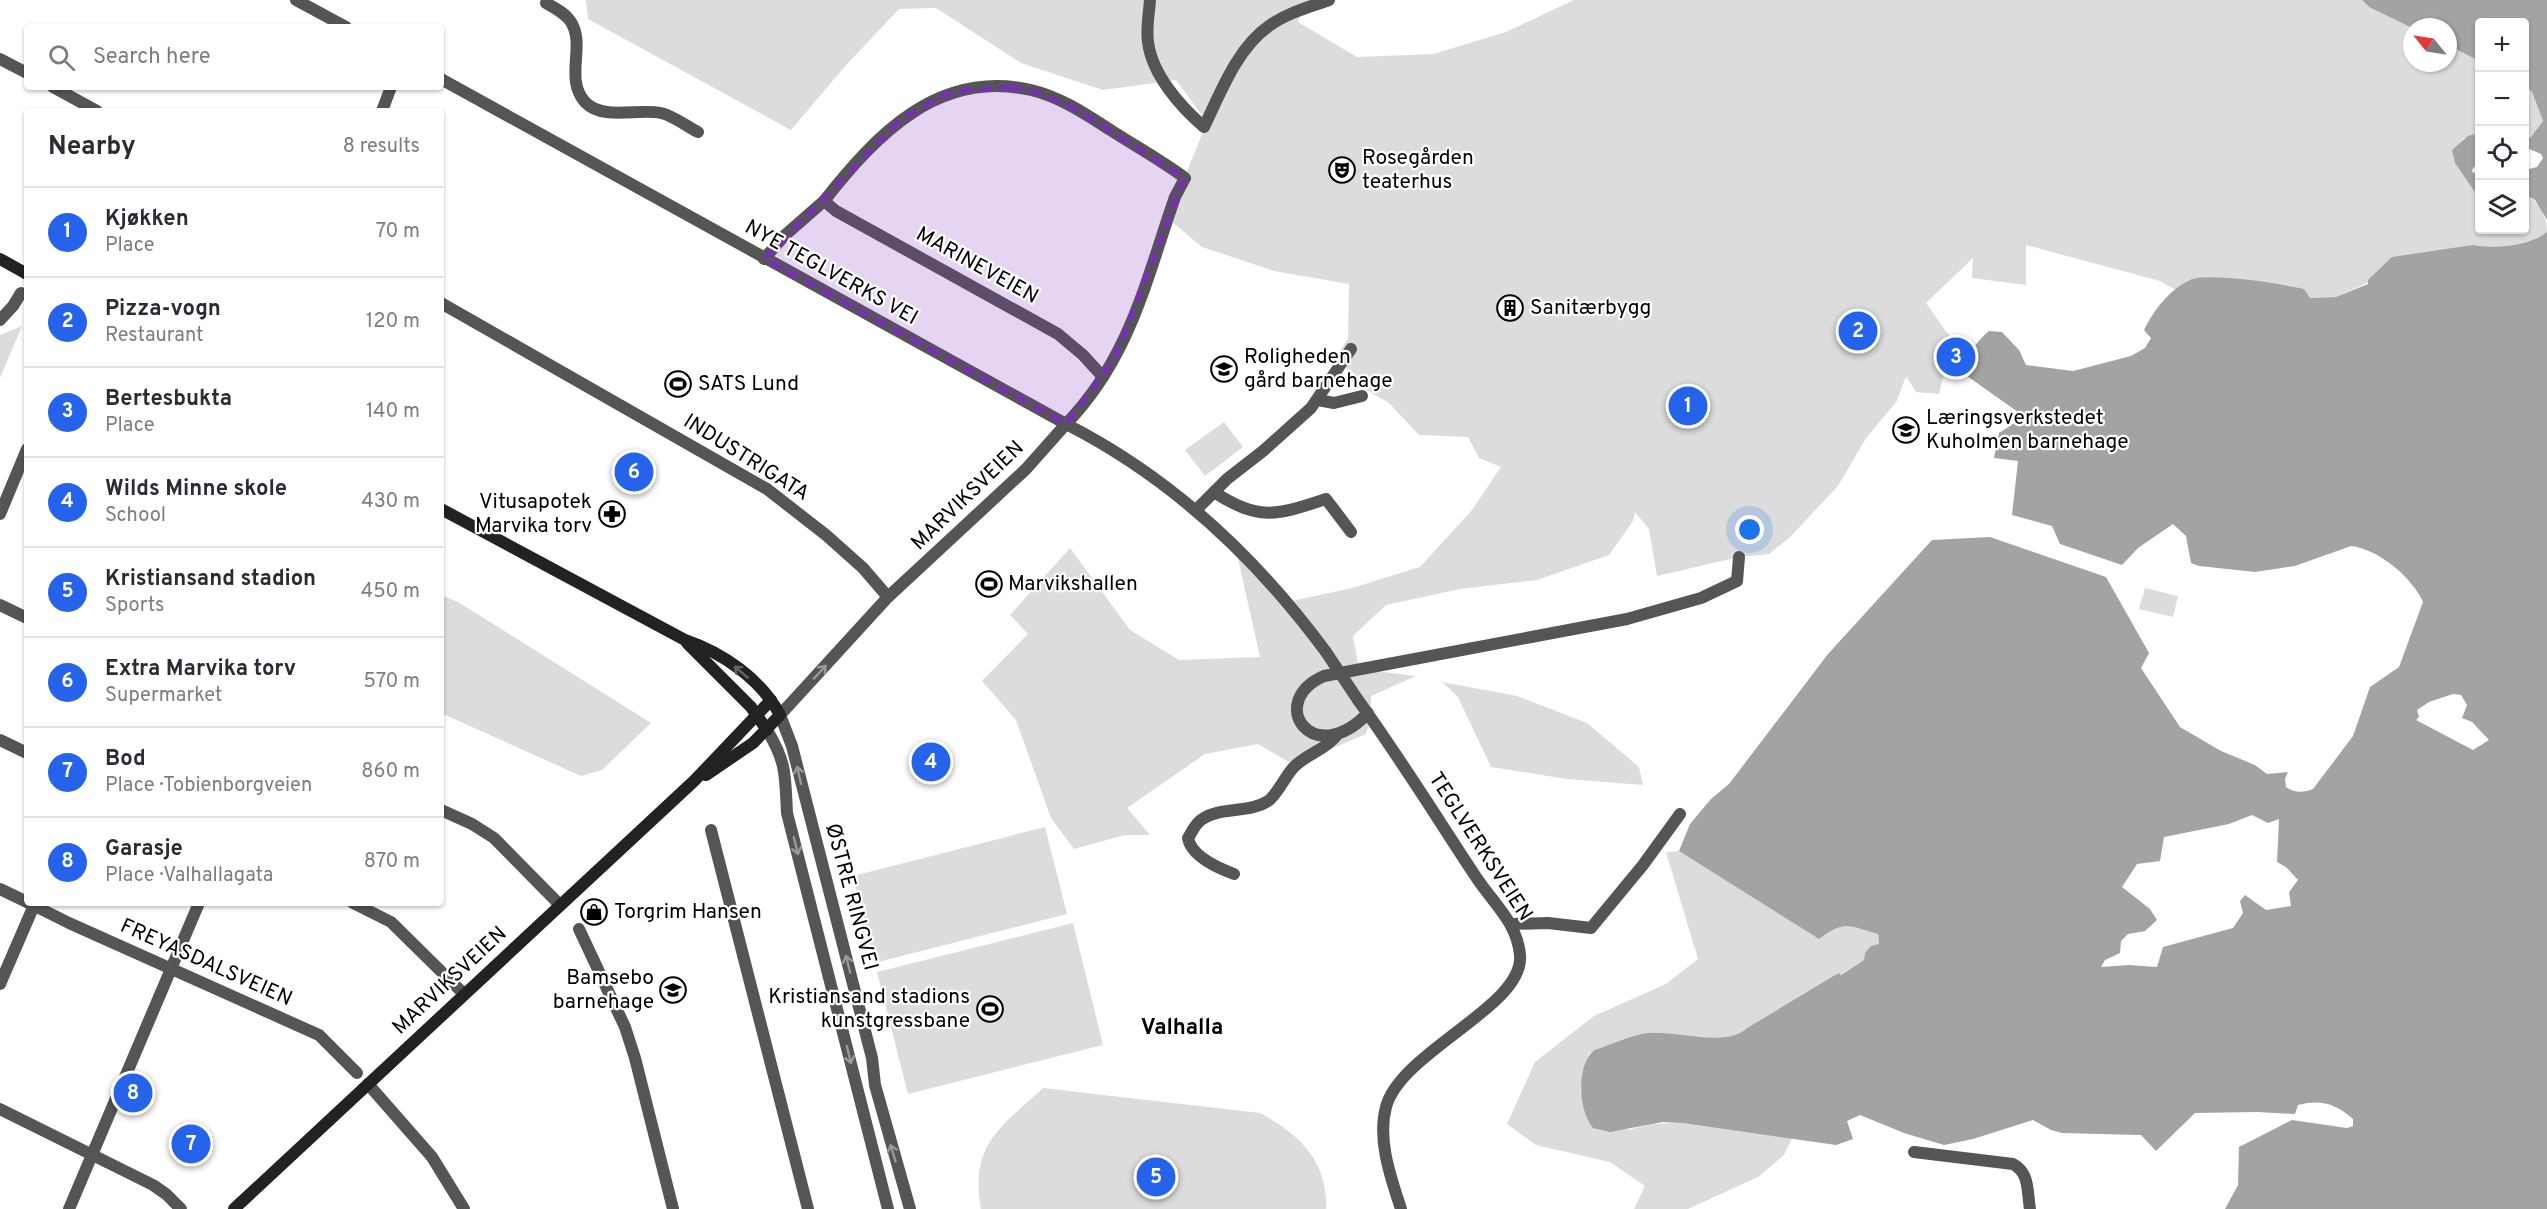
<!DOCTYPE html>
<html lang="en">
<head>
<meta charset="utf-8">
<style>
	:root { --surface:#fff; --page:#f7f7f7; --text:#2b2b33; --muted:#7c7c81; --line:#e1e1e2; --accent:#2563eb }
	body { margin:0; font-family:Overpass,sans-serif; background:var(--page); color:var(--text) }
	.controls { position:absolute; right:18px; top:18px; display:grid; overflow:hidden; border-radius:6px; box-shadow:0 2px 4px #0004 }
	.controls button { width:54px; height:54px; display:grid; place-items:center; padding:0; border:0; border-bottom:2px solid var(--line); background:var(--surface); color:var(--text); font:30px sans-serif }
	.compass { position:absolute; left:2403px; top:18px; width:54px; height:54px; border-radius:50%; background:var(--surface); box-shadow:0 2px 4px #0004; rotate:300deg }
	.you { position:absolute; left:1750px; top:530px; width:21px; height:21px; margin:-15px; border:4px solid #fff; border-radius:50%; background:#1a73e8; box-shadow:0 0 0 9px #1a73e833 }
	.badge { display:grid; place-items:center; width:39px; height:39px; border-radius:50%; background:var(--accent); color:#fff; font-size:20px; font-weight:700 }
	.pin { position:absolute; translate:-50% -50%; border:3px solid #fff; box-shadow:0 2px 6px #0006 }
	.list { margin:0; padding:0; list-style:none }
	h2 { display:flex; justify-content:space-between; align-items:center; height:78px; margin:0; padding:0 24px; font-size:26px }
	h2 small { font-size:20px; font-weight:400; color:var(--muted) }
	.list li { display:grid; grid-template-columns:39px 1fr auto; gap:18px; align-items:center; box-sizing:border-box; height:90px; padding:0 24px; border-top:2px solid var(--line) }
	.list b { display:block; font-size:22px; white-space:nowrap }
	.list p { margin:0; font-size:20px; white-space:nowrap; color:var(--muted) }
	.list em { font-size:20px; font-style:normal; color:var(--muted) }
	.icon { flex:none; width:33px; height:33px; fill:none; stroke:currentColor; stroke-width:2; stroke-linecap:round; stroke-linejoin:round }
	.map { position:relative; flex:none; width:2547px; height:1209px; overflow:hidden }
	.search { position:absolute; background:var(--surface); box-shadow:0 2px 4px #0004; left:24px; top:24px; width:420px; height:66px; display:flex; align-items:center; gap:15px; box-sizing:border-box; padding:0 21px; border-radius:6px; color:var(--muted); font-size:22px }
	.panel { position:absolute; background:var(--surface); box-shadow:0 2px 4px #0004; left:24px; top:108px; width:420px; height:798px; border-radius:6px }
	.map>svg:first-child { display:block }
	.green { fill:#dcdcdc }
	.water { fill:#a3a3a3; fill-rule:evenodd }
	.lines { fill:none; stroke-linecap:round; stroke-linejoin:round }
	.minor { stroke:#555; stroke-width:12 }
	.tertiary { stroke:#555; stroke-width:12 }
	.secondary { stroke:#222; stroke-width:12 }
	.tertiary-bridge { stroke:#555; stroke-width:12 }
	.oneway { stroke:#646464 }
	.oneway2 { stroke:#999 }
	.marked { fill:#7b2cbf; fill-opacity:0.2; stroke:#7b2cbf; stroke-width:4.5; stroke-dasharray:12 8; stroke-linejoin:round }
	.labels { text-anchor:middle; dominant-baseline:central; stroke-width:4.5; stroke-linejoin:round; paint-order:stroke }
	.poi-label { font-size:21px; fill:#000; stroke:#fff; text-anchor:start }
	.street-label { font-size:21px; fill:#000; stroke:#fff }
	.neighbourhood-label { font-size:22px; font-weight:bold; fill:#000; stroke:#fff }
</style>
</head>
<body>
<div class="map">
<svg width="2547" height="1209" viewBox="0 0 2547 1209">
	<rect width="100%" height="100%" fill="#fff"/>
	<g class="green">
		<path d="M586,0H1317L1304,3L1298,22L1357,57L1433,54L1506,32L1574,0H2362L2369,7L2412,28V63H2448V45L2479,61V133L2463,139L2477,196L2479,198L2480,230H2524L2525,195C2539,202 2547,216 2547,232C2528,246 2495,249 2472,245L2369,282L2336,297L2310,298L2290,286L2210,278L2191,280L2176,290L2160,281L2026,245V285L1972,278L1973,258L1926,303L1952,340L1939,394L1916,392L1906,376L1897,401L1866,438L1838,486L1790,537L1769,554L1739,557L1657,576L1649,529L1635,512L1633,521L1609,555L1537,580L1460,589L1386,605L1353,636L1359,669L1416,676L1371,696V716L1366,734L1294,765L1258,744L1205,754L1127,808L1150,835H1125L1074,849L1051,818L1016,720L982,681L1028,634L1010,615L1070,548L1130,630L1179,660L1260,657L1235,545L1287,602L1352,588L1420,567L1472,510L1501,467L1479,458L1468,437L1419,435L1389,403L1363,388L1353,372L1347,369L1345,360L1337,355L1348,339L1349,284L1274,271L1202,247L1172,222L1179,191L1207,122L1176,80L1103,90L1021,63L936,8L899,9L847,64L791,130L588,19Z"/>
		<path d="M2524,85L2532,92L2543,121L2531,137L2525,140Z"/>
		<path d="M22,326L0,378V335Z"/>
		<path d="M1224,422L1243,447L1205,476L1185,450Z"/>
		<path d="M2145,588L2178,596L2173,617L2139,609Z"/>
		<path d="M441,595L458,602L651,723L602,770L581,776L441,713Z"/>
		<path d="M1442,682L1517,696L1587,723L1639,767L1643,785L1567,779L1491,767L1458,697Z"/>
		<path d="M1045,827L1067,914L874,963L853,876Z"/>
		<path d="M1680,851L1819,939C1845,920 1848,926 1878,934L1879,945L1865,953L1864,960L1840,975L1838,973L1835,975L1747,1028C1727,1048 1677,1030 1648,1033C1630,1035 1611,1045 1594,1050L1589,1054L1580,1092L1629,1130C1675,1113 1743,1130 1792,1138L1784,1155L1758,1177L1688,1209H1634L1645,1186L1610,1162L1536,1145L1507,1124L1535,1062L1594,1016L1666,984L1698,959L1666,852Z"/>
		<path d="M1073,923L1103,1045L908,1094L877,972Z"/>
		<path d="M1043,1088L1260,1113C1299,1134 1328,1161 1326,1209H981C969,1144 1002,1126 1043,1088Z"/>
	</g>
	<g class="water">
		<path d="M2362,0H2547V220L2535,200L2525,195V170L2537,167L2543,158L2541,154L2525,147V140L2531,137L2543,121L2532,92L2525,85L2524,22H2480L2479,61L2448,45V27L2412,28L2369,7Z"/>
		<path d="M2479,133V168L2475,166L2472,170L2473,173L2479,172V198L2455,163L2452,150L2468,136Z"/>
		<path d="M2547,232V1209H2225L2238,1185L2239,1147L2292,1120L2347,1128L2353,1126V1119C2336,1104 2321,1099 2298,1105L2295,1114L2257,1112L2195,1113L2156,1151L2141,1135L2062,1133L2051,1130L2033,1120L1973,1139L1944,1145L1904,1133L1860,1115L1847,1121L1853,1139L1836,1145L1683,1123L1663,1122L1610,1132L1593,1128C1578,1110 1576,1066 1594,1050C1611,1045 1630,1035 1648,1033C1677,1030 1727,1048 1747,1028L1835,975L1839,973L1841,975L1864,960L1865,953L1871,946L1879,944L1878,934C1848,926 1845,920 1819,939L1679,851L1690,824L1711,799L1729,784L1828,654L1932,540L1990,537L2106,577L2149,653L2141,668L2180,727L2221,751L2255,765L2267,774L2288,772L2285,779L2286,787C2295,793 2303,793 2313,789L2353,736L2370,687L2399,667L2423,602C2412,577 2378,549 2351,546L2295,566L2255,572L2199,566L2191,563L2186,536L2173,524L2138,548L2122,565L2060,544L2052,526L2012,515L2018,461L1994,458L1999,433L2016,422L2018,412L1967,376C1967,355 1973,345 1989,331L2002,332L2019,350L2026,365L2073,371L2131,356L2145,348L2151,338L2144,330C2154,310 2169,290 2190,280C2208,272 2283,284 2304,289L2310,298L2336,297L2368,284V280L2392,257L2473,245C2495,249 2529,246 2547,232ZM2453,694L2461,695L2467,705L2462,718L2472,722L2489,740L2473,750L2416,720L2419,717L2417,710L2429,702ZM2252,815L2268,823L2279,819L2277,862L2286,867L2298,880L2289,892L2291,906L2266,910L2245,895L2240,901L2243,913L2233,928L2163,947L2157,967L2129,965L2101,967L2105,960L2120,953L2121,941L2128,934L2145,931L2157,920L2150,909L2122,887L2137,864L2160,861L2164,837L2229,824Z"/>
	</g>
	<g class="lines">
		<g class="minor">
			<path d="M296,0L346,27"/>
			<path d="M1150,0C1149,14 1146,29 1148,42C1152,75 1181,107 1204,127C1220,94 1237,48 1269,26C1287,13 1309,7 1329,0"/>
			<path d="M546,3C555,8 565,13 571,22C586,46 564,78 585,102C603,121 638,108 661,113C674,116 686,126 698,132"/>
			<path d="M0,59L27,73"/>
			<path d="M441,79L1066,424C1130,358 1146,280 1175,197L1185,178C1162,161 1137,147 1112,131C1087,115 1061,97 1031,90C938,69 876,135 824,201"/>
			<path d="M53,87L97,111"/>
			<path d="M382,111L391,87"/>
			<path d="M764,259L784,236L824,201L836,211L1058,334L1083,355L1103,377"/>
			<path d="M441,303L767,489L826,535L863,568L888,597"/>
			<path d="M0,320L13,306L21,293"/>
			<path d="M1318,400L1334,403L1362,396"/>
			<path d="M1214,492C1259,522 1277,515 1326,499L1351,532"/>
			<path d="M1197,509L1227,479L1263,451L1311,408L1351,349"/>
			<path d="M0,514L27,449"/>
			<path d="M0,605L27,618"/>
			<path d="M1368,713C1313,771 1265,702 1324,676L1627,619L1701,598L1737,581L1739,557"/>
			<path d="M0,740L27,753"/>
			<path d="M441,810L472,824L494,838L560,905"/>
			<path d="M711,830L808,1209"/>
			<path d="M1234,874C1218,868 1191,856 1188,838C1192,832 1195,824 1201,820C1220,806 1248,814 1268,801C1276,796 1285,777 1293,768C1306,754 1324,751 1336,736"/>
			<path d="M0,889L27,902"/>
			<path d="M29,903L69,923L319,1035L357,1073"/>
			<path d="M353,903L391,922L464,994"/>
			<path d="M1512,924L1548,923L1591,928L1643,865L1680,814"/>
			<path d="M579,929L625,1027L635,1058L673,1209"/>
			<path d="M0,984L35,903"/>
			<path d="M368,1084L432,1157L464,1209"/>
			<path d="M0,1109L153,1185L166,1194L181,1209"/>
			<path d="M1914,1152L2013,1164C2030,1173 2027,1192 2030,1209"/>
			<path d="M69,1209L199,903"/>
		</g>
		<g class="tertiary">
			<path d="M1358,700C1400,758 1437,818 1476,877C1493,903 1517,922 1520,955C1525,1006 1401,1051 1386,1107C1377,1140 1391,1178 1401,1209"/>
			<path d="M767,730C787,763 785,776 787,813L888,1209"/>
			<path d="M910,1209L875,1085L872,1058L792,746L780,715L888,597L1026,469L1066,424C1172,478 1256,557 1326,652"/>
		</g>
		<g class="secondary">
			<path d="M0,259L27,274"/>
			<path d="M441,509L685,640C723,653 761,679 780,715L753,743L706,775"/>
			<path d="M687,643L751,707L767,730"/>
			<path d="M234,1209L694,781L771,700"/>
		</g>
		<path class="tertiary-bridge" d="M1326,652L1358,700"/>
	</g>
	<defs><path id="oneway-shaft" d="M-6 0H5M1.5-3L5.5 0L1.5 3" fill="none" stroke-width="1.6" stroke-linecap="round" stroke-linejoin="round" transform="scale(1.5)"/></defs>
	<use class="oneway" href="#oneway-shaft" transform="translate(741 672) rotate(-140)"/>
	<g class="oneway2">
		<use href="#oneway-shaft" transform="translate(820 672) rotate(-47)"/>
		<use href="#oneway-shaft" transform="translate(799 775) rotate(-103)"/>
		<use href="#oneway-shaft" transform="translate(796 846) rotate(76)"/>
		<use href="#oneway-shaft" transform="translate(848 964) rotate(-104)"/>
		<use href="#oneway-shaft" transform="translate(849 1055) rotate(76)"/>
		<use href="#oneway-shaft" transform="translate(893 1153) rotate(-107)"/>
	</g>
	<path class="marked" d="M1010,87L1033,91L1075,108L1185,178L1114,361L1066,424L764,259L902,118L944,95L966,90Z"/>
	<defs>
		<g id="theatre-ring" transform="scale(1.35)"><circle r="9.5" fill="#fff" stroke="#000" stroke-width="1.5"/><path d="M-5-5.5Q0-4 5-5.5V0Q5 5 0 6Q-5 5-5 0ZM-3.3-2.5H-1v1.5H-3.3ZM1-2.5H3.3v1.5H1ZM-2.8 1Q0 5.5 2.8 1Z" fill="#000"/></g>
		<g id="building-ring" transform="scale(1.35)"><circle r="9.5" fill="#fff" stroke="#000" stroke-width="1.5"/><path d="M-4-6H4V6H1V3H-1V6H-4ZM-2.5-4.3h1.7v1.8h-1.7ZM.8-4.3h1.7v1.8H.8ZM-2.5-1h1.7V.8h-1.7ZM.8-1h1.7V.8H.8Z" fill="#000"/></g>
		<g id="school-ring" transform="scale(1.35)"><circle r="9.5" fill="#fff" stroke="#000" stroke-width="1.5"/><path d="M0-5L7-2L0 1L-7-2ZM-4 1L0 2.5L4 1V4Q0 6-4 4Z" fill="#000"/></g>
		<g id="stadium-ring" transform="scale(1.35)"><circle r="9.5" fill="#fff" stroke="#000" stroke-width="1.5"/><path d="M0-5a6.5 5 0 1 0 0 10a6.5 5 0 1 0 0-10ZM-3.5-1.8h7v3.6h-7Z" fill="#000"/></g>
		<g id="pharmacy-ring" transform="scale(1.35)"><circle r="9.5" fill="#fff" stroke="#000" stroke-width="1.5"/><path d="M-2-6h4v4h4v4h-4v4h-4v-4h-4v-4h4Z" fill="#000"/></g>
		<g id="shop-ring" transform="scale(1.35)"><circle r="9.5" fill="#fff" stroke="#000" stroke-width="1.5"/><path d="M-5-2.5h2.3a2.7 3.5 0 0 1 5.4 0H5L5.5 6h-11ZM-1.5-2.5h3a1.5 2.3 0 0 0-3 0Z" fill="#000"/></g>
	</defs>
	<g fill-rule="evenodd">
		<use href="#theatre-ring" x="1342" y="170"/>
		<use href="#building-ring" x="1510" y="308"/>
		<use href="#school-ring" x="1224" y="369"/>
		<use href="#stadium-ring" x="678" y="384"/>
		<use href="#school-ring" x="1906" y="430"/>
		<use href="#pharmacy-ring" x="612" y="514"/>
		<use href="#stadium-ring" x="989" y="584"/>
		<use href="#shop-ring" x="594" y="912"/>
		<use href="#school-ring" x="673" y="990"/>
		<use href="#stadium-ring" x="990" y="1009"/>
	</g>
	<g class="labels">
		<g class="poi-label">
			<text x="1362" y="158">Rosegården<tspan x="1362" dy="24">teaterhus</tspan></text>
			<text x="1530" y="308">Sanitærbygg</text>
			<text x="1244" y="357">Roligheden<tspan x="1244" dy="24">gård barnehage</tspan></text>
			<text x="698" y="384">SATS Lund</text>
			<text x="1926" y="418">Læringsverkstedet<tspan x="1926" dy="24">Kuholmen barnehage</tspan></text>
			<text x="592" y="502" text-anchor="end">Vitusapotek<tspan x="592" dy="24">Marvika torv</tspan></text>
			<text x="1008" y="584">Marvikshallen</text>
			<text x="614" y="912">Torgrim Hansen</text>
			<text x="654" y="978" text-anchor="end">Bamsebo<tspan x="654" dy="24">barnehage</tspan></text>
			<text x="970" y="997" text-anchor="end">Kristiansand stadions<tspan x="970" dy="24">kunstgressbane</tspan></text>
		</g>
		<g class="street-label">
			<text transform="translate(977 266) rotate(29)">MARINEVEIEN</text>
			<text transform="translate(831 273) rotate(29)">NYE TEGLVERKS VEI</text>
			<text transform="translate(746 458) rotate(32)">INDUSTRIGATA</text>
			<text transform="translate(968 496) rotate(-44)">MARVIKSVEIEN</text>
			<text transform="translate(1480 847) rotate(57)">TEGLVERKSVEIEN</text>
			<text transform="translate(851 897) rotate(75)">ØSTRE RINGVEI</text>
			<text transform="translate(206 963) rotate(24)">FREYASDALSVEIEN</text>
			<text transform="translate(450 981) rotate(-43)">MARVIKSVEIEN</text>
		</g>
		<g class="neighbourhood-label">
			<text x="1182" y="1028">Valhalla</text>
		</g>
	</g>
</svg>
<div class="controls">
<button>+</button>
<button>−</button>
<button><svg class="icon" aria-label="locate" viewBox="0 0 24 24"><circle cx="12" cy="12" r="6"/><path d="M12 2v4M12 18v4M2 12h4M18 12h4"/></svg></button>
<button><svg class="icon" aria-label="layers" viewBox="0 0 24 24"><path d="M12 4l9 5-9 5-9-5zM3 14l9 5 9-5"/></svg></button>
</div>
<svg class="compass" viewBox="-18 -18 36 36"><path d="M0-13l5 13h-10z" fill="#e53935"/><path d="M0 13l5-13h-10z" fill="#7c7c81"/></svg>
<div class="you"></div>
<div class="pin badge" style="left:1688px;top:406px">1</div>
<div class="pin badge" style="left:1858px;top:331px">2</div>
<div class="pin badge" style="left:1956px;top:357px">3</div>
<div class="pin badge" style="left:931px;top:762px">4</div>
<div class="pin badge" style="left:1156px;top:1177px">5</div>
<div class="pin badge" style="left:634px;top:472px">6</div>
<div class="pin badge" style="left:191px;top:1144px">7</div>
<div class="pin badge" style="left:133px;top:1093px">8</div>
<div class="search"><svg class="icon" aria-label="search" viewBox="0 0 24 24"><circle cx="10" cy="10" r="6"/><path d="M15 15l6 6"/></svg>Search here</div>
<section class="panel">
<h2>Nearby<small>8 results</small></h2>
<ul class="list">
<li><span class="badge">1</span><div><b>Kjøkken</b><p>Place</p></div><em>70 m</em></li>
<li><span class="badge">2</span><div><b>Pizza-vogn</b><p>Restaurant</p></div><em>120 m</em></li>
<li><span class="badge">3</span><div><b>Bertesbukta</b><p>Place</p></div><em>140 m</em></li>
<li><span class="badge">4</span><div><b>Wilds Minne skole</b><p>School</p></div><em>430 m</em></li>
<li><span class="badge">5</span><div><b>Kristiansand stadion</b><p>Sports</p></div><em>450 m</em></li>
<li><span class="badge">6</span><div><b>Extra Marvika torv</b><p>Supermarket</p></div><em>570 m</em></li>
<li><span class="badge">7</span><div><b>Bod</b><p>Place · Tobienborgveien</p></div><em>860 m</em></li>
<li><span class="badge">8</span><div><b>Garasje</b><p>Place · Valhallagata</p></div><em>870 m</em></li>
</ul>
</section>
</div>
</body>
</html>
